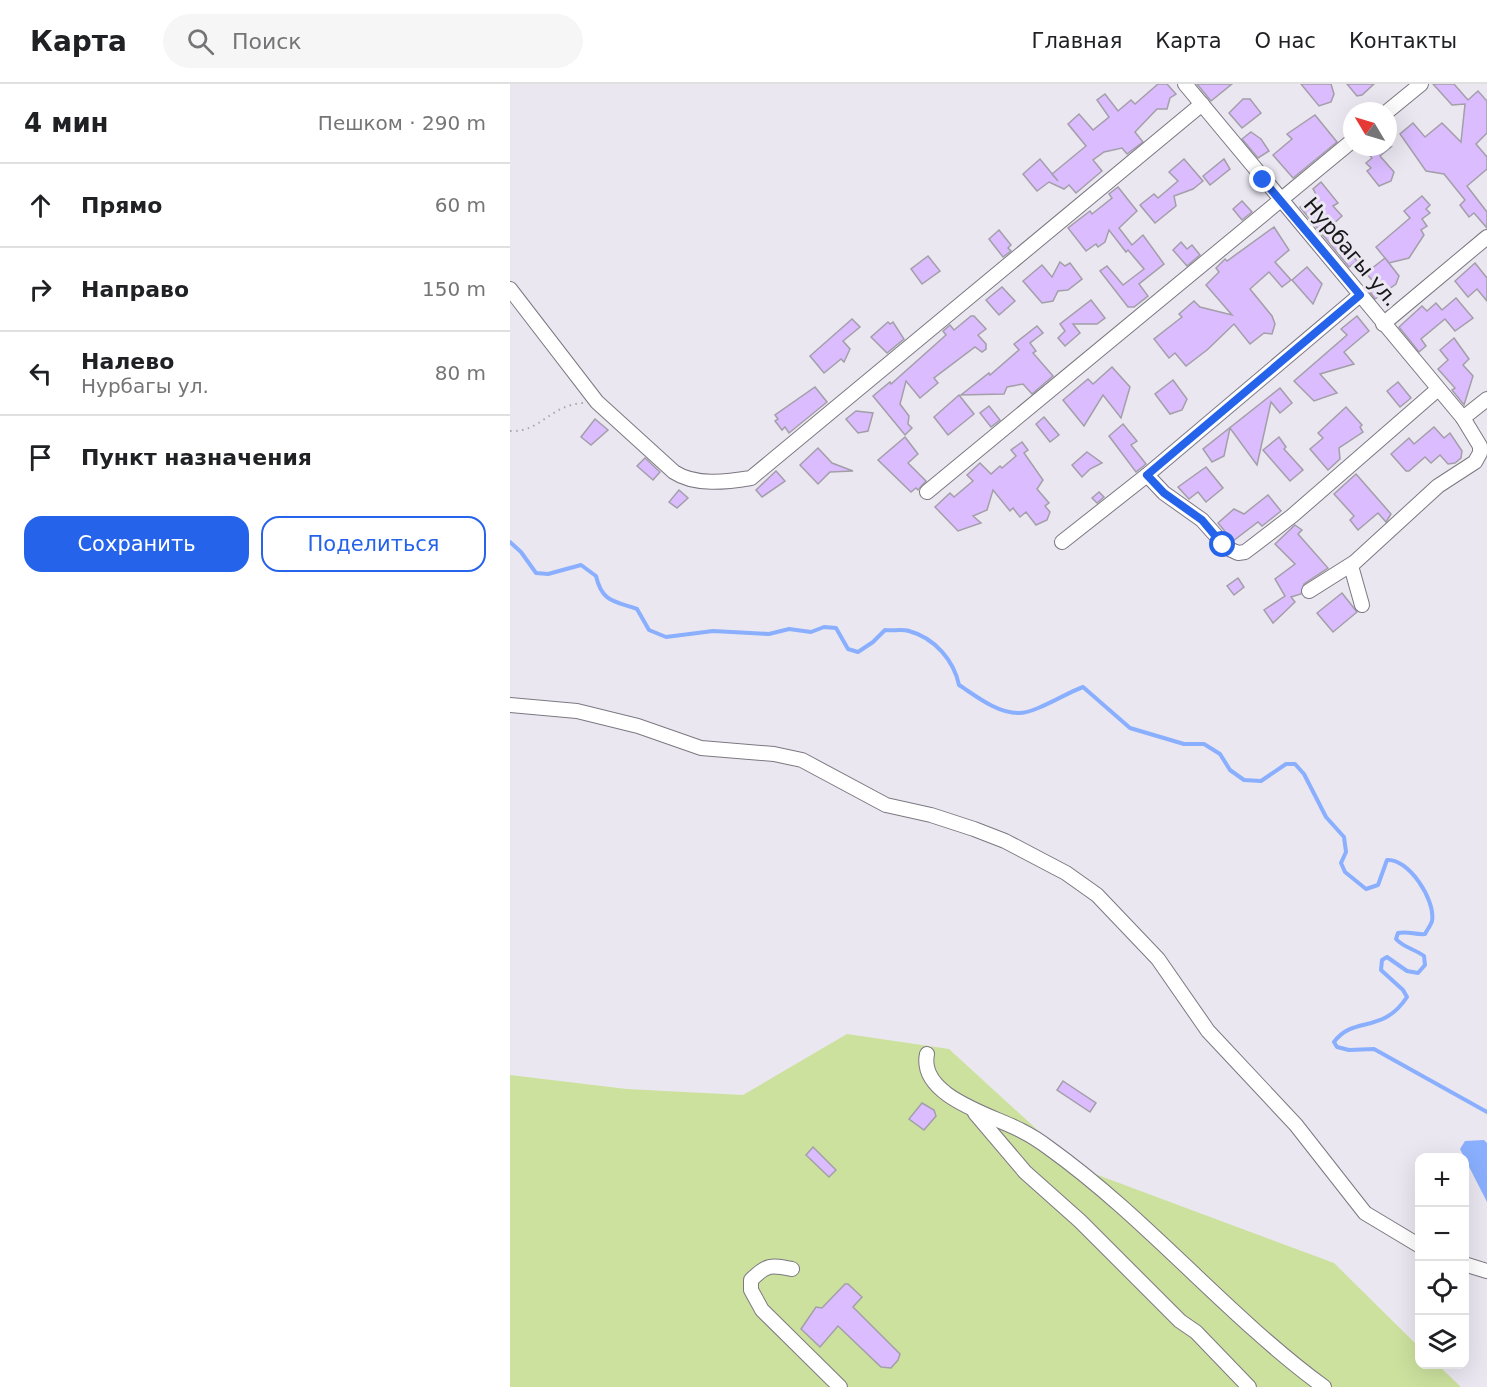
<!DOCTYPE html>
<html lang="ru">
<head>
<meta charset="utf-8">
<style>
	:root { --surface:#fff; --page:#f6f6f6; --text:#202124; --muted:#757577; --line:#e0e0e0; --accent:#2563eb }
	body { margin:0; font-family:"DejaVu Sans",sans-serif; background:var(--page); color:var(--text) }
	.controls { position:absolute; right:18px; bottom:18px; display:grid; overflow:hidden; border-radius:12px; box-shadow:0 6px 24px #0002 }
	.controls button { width:54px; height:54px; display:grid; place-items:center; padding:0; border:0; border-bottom:2px solid var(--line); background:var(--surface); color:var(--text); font:30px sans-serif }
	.compass { position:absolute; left:833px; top:18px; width:54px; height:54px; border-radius:50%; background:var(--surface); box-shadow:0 6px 24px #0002; rotate:308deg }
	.stop { position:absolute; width:18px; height:18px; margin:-14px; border:4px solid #2563eb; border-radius:50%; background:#fff }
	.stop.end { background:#2563eb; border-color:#fff; box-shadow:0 2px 6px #0008 }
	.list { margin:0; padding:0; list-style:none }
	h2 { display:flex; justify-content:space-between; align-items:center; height:78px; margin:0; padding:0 24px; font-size:26px }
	h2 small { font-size:20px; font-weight:400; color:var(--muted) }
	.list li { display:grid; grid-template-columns:39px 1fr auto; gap:18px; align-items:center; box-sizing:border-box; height:84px; padding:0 24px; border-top:2px solid var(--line) }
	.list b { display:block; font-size:22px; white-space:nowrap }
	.list p { margin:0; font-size:20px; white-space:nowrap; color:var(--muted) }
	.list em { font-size:20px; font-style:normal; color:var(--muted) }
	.actions { display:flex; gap:12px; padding:18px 24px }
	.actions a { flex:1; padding:14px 0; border:2px solid var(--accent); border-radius:18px; text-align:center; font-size:21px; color:var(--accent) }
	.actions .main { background:var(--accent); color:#fff }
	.icon { flex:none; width:33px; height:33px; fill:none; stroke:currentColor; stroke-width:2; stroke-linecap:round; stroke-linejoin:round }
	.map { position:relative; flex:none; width:977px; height:1303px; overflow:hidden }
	header { display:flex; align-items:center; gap:36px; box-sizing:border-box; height:84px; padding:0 30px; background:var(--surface); border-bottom:2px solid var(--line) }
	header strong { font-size:28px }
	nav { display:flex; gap:33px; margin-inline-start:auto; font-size:21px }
	.search { width:420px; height:54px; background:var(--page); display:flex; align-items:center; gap:15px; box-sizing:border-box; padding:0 21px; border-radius:33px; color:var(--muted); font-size:22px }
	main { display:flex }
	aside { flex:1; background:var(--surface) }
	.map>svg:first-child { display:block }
	.green { fill:#cce19e }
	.water { fill:#89affe }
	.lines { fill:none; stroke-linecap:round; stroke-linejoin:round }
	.stream { stroke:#89affe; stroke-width:4 }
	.building { fill:#dabcff; stroke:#a39fa8; stroke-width:1.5 }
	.minor-casing { stroke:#7c7881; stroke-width:16 }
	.path { stroke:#a9a6ae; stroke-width:2; stroke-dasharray:1.5 4.5; stroke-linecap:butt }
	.minor { stroke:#fff; stroke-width:14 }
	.route { stroke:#2563eb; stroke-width:8 }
	.labels { text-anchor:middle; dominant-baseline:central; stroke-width:6; stroke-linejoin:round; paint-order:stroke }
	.street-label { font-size:21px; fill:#171619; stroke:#ebe7f1 }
</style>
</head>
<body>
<header>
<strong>Карта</strong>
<div class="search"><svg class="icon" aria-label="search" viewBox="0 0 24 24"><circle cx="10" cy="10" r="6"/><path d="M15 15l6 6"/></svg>Поиск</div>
<nav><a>Главная</a><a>Карта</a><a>О нас</a><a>Контакты</a></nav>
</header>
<main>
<aside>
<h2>4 мин<small>Пешком · 290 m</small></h2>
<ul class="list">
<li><svg class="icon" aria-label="ahead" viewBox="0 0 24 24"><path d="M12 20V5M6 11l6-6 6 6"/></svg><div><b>Прямо</b></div><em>60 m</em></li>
<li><svg class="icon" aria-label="right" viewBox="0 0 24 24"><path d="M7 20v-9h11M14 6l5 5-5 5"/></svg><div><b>Направо</b></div><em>150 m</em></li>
<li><svg class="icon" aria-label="left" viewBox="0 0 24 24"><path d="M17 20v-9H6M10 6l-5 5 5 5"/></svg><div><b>Налево</b><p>Нурбагы ул.</p></div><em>80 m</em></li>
<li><svg class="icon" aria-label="arrive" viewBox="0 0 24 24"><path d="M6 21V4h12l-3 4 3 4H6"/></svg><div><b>Пункт назначения</b></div></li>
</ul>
<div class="actions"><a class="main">Сохранить</a><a>Поделиться</a></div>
</aside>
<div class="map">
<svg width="977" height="1303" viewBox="0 0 977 1303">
	<rect width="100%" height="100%" fill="#ebe7f1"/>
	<path class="green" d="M337,950L439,965L569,1084L824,1179L909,1263L910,1280L928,1281L951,1303H0V991L117,1005L233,1011Z"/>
	<path class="water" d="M974,1056L977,1059V1118L950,1065L955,1057Z"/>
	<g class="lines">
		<path class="stream" d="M0,458L11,468L26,489L38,490L71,481L86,492C92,518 104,517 127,525L139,546L156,553L203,547L259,550L279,545L301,548L314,543L326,544L338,565L348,568L363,558L375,546C383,547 392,545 399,547C425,554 444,577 449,601C466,612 487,629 508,629C524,630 556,609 573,603L620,644L674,660H694L710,670L720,686L734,696L751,697L776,680H785L794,690L816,733L834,753L836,768L831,779L835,788L856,805L868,801L877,776C898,774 926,816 922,837C921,841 917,846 915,850C905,851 899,847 888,849L886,855C894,864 905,865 914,872L915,881L908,889L897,887L877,873L872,876L871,886L893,906L897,913C872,951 844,931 824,958L827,963L839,966L864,965L977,1028"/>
	</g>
	<g class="building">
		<path d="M648,0H657L666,10L660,14L657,25H647L625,48L633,58L617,70L612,64L594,68L583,76L592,87L566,109L559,101L554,105L539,98L527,107L513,90L530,75L548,97L542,90L576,62L558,40L569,30L583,46L599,33L587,16L595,10L608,27L621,16L625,20Z"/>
		<path d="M687,0H722L701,17Z"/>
		<path d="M791,0H821L824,10L821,18L809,22Z"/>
		<path d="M837,0H864L852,11L847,12Z"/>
		<path d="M923,0H944L958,16L968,7L977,17V49L966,60L977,73V85L957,102L977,128V144L964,129L959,133L950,121L955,116L934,90L916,87L890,50L903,39L915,53L932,39L951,58L955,20L942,21Z"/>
		<path d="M733,15H740L751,29L732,44L719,29Z"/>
		<path d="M805,31L827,58L783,94L763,71L782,55L777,50Z"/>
		<path d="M741,48L751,55L759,67L748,74L732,55Z"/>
		<path d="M852,63H881L870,72L884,88L881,97L869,102L857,87L861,84L856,79L862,74Z"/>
		<path d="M674,75L693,97L683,105L664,112L666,122L645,139L630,121L644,110L648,114L668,97L659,88Z"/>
		<path d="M714,75L720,85L700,101L693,92Z"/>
		<path d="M811,98L828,119L823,122L832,132L820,143L847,177L839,183L790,123L806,110L803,105Z"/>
		<path d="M608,103L627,127L609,144L622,161L633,151L654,180L629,200L638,212L624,223H618L590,187L597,182L613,201L634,185L618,166L616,168L599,146L595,158L588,163L586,160L576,167L558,144L580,127L582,130L602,114L599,110Z"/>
		<path d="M912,112L920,121L916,125L920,129L912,135L917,142L911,146L914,151L899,174L879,179L866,163L900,134L894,127Z"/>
		<path d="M732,117L742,128L732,136L723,125Z"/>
		<path d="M764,143L779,166L765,178L781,196L772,203L759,188L740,205L762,232L765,240L762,250L754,249L740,260L724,240L697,266L676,282L665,269L659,274L644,255L672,233L669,230L684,217L690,223L722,231L696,201L709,188L706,184L715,175L717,177Z"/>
		<path d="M489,146L501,161L498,164L501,167L493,173L479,155Z"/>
		<path d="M671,158L677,165L682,161L690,171L677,182L663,166Z"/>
		<path d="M418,172L430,187L412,200L401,185Z"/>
		<path d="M875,174L889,192L886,200L865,215L860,208L867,202L856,189Z"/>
		<path d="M550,178L555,182L560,179L572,195L558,206L548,207L543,217L532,219L513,197L532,181L542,193Z"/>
		<path d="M965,179L977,194V217L967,205L958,213L945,197Z"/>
		<path d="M797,183L812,200L803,220L782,196Z"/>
		<path d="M492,203L505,217L489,231L476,216Z"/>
		<path d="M946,214L963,234L945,247L935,235L911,255L916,262L909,268L889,243L912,222L917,227L926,219L932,226Z"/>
		<path d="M581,216L595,234L587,240H563L570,249L555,262L548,254L555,247L550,240Z"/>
		<path d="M461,232H464L476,245L468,251L476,260V265L472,268L465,263L424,294L428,299L410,314L396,297L390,320L399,332L398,340L402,344L395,351L363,312L380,298L381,300L436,251L433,247L440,241L444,246Z"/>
		<path d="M847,232L859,247L834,268L844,280L810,290L827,309L804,317L784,297L837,251L831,245Z"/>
		<path d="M342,235L350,243L333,257L340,265L334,278L331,275L314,289L300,272Z"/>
		<path d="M378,238L380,240L383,238L394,255L377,269L361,253Z"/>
		<path d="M527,242L533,249L520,259L526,267L523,269L543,292L522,310L513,300L497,303L494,310L451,311L479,289L480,291L509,266L504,260Z"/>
		<path d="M944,254L959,275L953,281L963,292L954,321L942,306L945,304L928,285L938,276L930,266Z"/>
		<path d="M602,283L620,303L611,334L593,311L574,342L553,316L578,295L583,300Z"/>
		<path d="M663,296L677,315L672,326L660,330L645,310Z"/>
		<path d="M888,298L901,314L890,323L877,307Z"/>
		<path d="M305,303L317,318L279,349L275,343L272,346L265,337L268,335L265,331Z"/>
		<path d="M770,304L782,319L770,329L761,318L747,381L720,344L714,372L702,378L693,365Z"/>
		<path d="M449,311L464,330L438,351L424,333Z"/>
		<path d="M479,322L490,336L481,343L470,329Z"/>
		<path d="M836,323L852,341L850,343L853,348L829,364L830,375L818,386L800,365L813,354L808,349Z"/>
		<path d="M346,327L363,329L358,347L348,349L336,335Z"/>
		<path d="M534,333L549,351L540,358L526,340Z"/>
		<path d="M85,335L98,346L81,361L71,353Z"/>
		<path d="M613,340L627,357L621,361L636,380L626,388L599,352Z"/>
		<path d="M924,343L934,354L940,349L952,367L951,374L945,379L938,380L930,371L921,379L915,373L899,387H896L881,370L899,354L904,360Z"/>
		<path d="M395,353L408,370L398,379L416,397L408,406L406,404L401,408L368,376Z"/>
		<path d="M769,353L776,363L774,365L793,386L780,397L753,366Z"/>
		<path d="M512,358L518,366L514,369L533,396L527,405L539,419L535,422L540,428L537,436L526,441L516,428L510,433L503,424L500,427L483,406L477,426L463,432L471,439L448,447L425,423L440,409L444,413L463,397L457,391L470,379L481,390L490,382L492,384L506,372L501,366Z"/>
		<path d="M308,364L322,379L343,387L320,388L308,400L290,381Z"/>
		<path d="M577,368L592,379L580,385L572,393L562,381Z"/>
		<path d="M135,374L150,388L143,396L127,382Z"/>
		<path d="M696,383L713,404L696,418L688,408L679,415L668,403Z"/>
		<path d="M266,387L275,397L252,413L246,406Z"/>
		<path d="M846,390L881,430L876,438L868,429L848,446L840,436L844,432L824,410Z"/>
		<path d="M169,406L178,414L167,424L159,418Z"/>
		<path d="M589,408L594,413L587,419L582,414Z"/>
		<path d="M758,411L771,427L752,442L748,438L723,457L708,439L724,425L734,430Z"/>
		<path d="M785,441L792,446L788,450L818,484L794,500L791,510L781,513L785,518L763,539L754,526L775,512L765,495L785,480L765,460Z"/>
		<path d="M728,494L734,503L724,511L717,502Z"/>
		<path d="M832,509L847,528L823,548L807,529Z"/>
		<path d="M553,997L586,1019L580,1028L547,1006Z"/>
		<path d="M412,1019L424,1026L426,1032L414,1046L399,1035Z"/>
		<path d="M303,1063L326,1086L319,1093L296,1071Z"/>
		<path d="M335,1200H338L352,1213L343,1223L390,1270L388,1276L381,1284L371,1283L328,1242L310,1263L291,1245L306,1223L312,1224Z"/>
	</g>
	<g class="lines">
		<g class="minor-casing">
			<g id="minor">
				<path d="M675,0L953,334L970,362V369L965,378L928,402L845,478L799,507"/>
				<path d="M878,27L911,0"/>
				<path d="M0,205L87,318L164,388C185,402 217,398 241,394L692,20"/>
				<path d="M873,240L977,153"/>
				<path d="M953,334L977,315"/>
				<path d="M637,391L654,409L692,436L717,464L728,469L735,468L782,432L928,305"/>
				<path d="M417,408L842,57"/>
				<path d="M552,458L637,391L850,211"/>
				<path d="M841,482L852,521"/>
				<path d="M0,621L67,627L128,642L191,664L264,670L292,676L376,721L421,731L464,745L495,757L556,789L587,811L648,875L698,947L786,1041L855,1129L910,1162"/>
				<path d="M417,970C408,1013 485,1032 512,1047C522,1052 531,1058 539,1064C638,1135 716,1231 814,1303"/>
				<path d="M465,1029L515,1088L570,1137L670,1237L686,1248L739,1303"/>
				<path d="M954,1180L977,1187"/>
				<path d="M282,1185C261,1181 257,1180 241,1196V1206L252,1226L330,1303"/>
			</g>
		</g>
		<path class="path" d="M0,347C30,349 40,321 73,319"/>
		<use href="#minor" class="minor"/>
	</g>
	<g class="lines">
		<path class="route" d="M713,461L692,436L654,409L637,391L850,211L753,96"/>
	</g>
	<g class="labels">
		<g class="street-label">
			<text transform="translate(841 168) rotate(50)">Нурбагы ул.</text>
		</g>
	</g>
</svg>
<div class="controls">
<button>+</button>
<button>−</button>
<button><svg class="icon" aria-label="locate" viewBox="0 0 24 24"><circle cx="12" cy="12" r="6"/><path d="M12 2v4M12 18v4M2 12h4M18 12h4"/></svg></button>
<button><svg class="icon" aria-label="layers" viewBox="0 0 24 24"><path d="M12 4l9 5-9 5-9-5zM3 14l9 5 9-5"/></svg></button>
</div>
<svg class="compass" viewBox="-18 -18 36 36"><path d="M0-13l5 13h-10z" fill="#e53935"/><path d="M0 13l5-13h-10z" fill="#757577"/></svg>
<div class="stop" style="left:713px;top:461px"></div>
<div class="stop end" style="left:753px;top:96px"></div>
</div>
</main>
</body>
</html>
